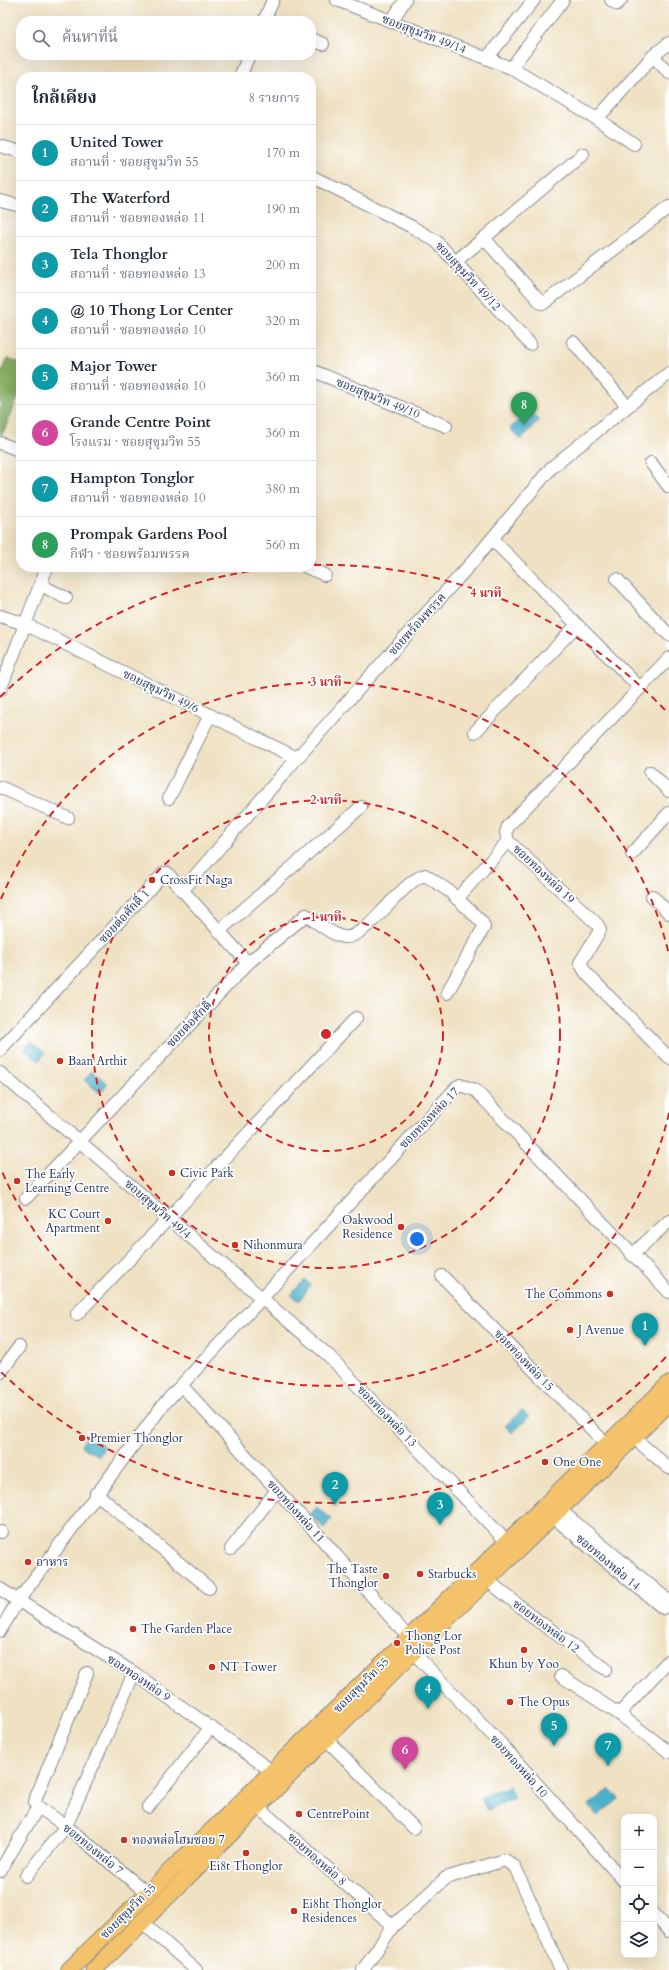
<!DOCTYPE html>
<html lang="th">
<head>
<meta charset="utf-8">
<style>
	:root { --surface:#fff; --page:#f2f2f3; --text:#1f2937; --muted:#747a83; --line:#e0e1e3; --accent:#7c3aed }
	body { margin:0; font-family:Cardo,"Noto Serif Thai",serif; background:var(--page); color:var(--text) }
	.controls { position:absolute; right:12px; bottom:12px; display:grid; overflow:hidden; border-radius:8px; box-shadow:0 4px 16px #0002 }
	.controls button { width:36px; height:36px; display:grid; place-items:center; padding:0; border:0; border-bottom:1px solid var(--line); background:var(--surface); color:var(--text); font:20px sans-serif }
	.you { position:absolute; left:417px; top:1239px; width:14px; height:14px; margin:-10px; border:3px solid #fff; border-radius:50%; background:#1a73e8; box-shadow:0 0 0 6px #1a73e833 }
	.badge { display:grid; place-items:center; width:26px; height:26px; border-radius:50%; background:var(--accent); color:#fff; font-size:13px; font-weight:700 }
	.pin { position:absolute; translate:-50% -33px; filter:drop-shadow(0 1px 2px #0008) }
	.pin::after { content:''; position:absolute; top:21px; width:14px; height:12px; background:inherit; clip-path:polygon(0 0,100% 0,50% 100%) }
	.list { margin:0; padding:0; list-style:none }
	h2 { display:flex; justify-content:space-between; align-items:center; height:52px; margin:0; padding:0 16px; font-size:17px }
	h2 small { font-size:13px; font-weight:400; color:var(--muted) }
	.list li { display:grid; grid-template-columns:26px 1fr auto; gap:12px; align-items:center; box-sizing:border-box; height:56px; padding:0 16px; border-top:1px solid var(--line) }
	.list b { display:block; font-size:15px; white-space:nowrap }
	.list p { margin:0; font-size:13px; white-space:nowrap; color:var(--muted) }
	.list em { font-size:13px; font-style:normal; color:var(--muted) }
	.icon { flex:none; width:22px; height:22px; fill:none; stroke:currentColor; stroke-width:2; stroke-linecap:round; stroke-linejoin:round }
	.map { position:relative; flex:none; width:669px; height:1970px; overflow:hidden }
	.search { position:absolute; background:var(--surface); box-shadow:0 4px 16px #0002; left:16px; top:16px; width:300px; height:44px; display:flex; align-items:center; gap:10px; box-sizing:border-box; padding:0 14px; border-radius:16px; color:var(--muted); font-size:15px }
	.panel { position:absolute; background:var(--surface); box-shadow:0 4px 16px #0002; left:16px; top:72px; width:300px; height:500px; border-radius:16px }
	.map>svg:first-child { display:block }
	.forest { fill:#85ab60; stroke:#506d5f }
	.water { fill:#4bb1ca; stroke:#337094 }
	.lines { fill:none; stroke-linecap:round; stroke-linejoin:round }
	.minor-casing { stroke:#858890; stroke-width:14 }
	.major-casing { stroke:#858890; stroke-width:18 }
	.minor { stroke:#fff; stroke-width:12 }
	.major { stroke:#f4c26a; stroke-width:16 }
	.ring { fill:none; stroke:#d62828; stroke-width:2; stroke-dasharray:7 5 }
	.poi-dot { fill:#c8321e; stroke:#fff; stroke-width:1.5 }
	.labels { text-anchor:middle; dominant-baseline:central; stroke-width:3.5; stroke-linejoin:round; paint-order:stroke }
	.street-label { font-size:12px; fill:#1b2f5e; stroke:#fff }
	.poi-label { font-size:12px; fill:#1b2f5e; stroke:#fff; text-anchor:start }
	.centre { fill:#d62828; stroke:#fff; stroke-width:2 }
	.ring-label { font-size:12px; text-anchor:middle; font-weight:bold; fill:#d62828; stroke:#fff; stroke-width:3.5; stroke-linejoin:round; paint-order:stroke }
</style>
</head>
<body>
<div class="map">
<svg width="669" height="1970" viewBox="0 0 669 1970">
	<rect width="100%" height="100%" fill="#fff"/>
	<filter id="ink" filterUnits="userSpaceOnUse"><feTurbulence type="fractalNoise" baseFrequency=".025" numOctaves="2"/><feDisplacementMap in="SourceGraphic" scale="8" xChannelSelector="R" yChannelSelector="G"/><feConvolveMatrix kernelMatrix="1 2 1 2 8 2 1 2 1" color-interpolation-filters="sRGB"/></filter>
	<filter id="wash" filterUnits="userSpaceOnUse"><feTurbulence type="fractalNoise" baseFrequency=".012" numOctaves="4" result="noise"/><feDisplacementMap in="SourceGraphic" scale="16" xChannelSelector="R" yChannelSelector="G"/><feGaussianBlur stdDeviation="0.9" result="paint"/><feColorMatrix in="noise" values="0 0 0 0 0 0 0 0 0 0 0 0 0 0 0 0 0 1.4 0 .05"/><feComposite in="paint" operator="in"/></filter>
	<g filter="url(#wash)">
		<rect width="100%" height="100%" fill="#efe1c2"/>
		<path class="forest" d="M8,358L21,363V391L2,435L0,434V375Z"/>
		<g class="water">
			<path d="M527,410L539,420L521,440L510,429Z"/>
			<path d="M31,1041L45,1053L39,1061L24,1049Z"/>
			<path d="M92,1071L108,1084L100,1093L84,1080Z"/>
			<path d="M304,1280L311,1285L299,1301L291,1295Z"/>
			<path d="M522,1410L529,1417L512,1433L505,1426Z"/>
			<path d="M87,1435L105,1446L99,1456L81,1446Z"/>
			<path d="M317,1507L331,1519L324,1528L310,1515Z"/>
			<path d="M509,1786L514,1798L487,1810L481,1798Z"/>
			<path d="M610,1789L619,1799L597,1816L589,1805Z"/>
		</g>
	</g>
	<g filter="url(#ink)">
		<g class="lines">
			<g class="minor-casing">
				<g id="minor">
					<path d="M337,0L511,68L597,119L634,144"/>
					<path d="M611,0L617,4L621,0"/>
					<path d="M264,21L273,0"/>
					<path d="M391,22L405,0"/>
					<path d="M311,39L323,44"/>
					<path d="M653,56L669,73"/>
					<path d="M487,58L534,0"/>
					<path d="M511,68L563,0"/>
					<path d="M240,77L249,55"/>
					<path d="M597,119L653,56L669,43"/>
					<path d="M0,146L21,152"/>
					<path d="M311,176L412,227L436,241L530,344"/>
					<path d="M0,201L21,206"/>
					<path d="M484,238L583,154"/>
					<path d="M455,262L484,238L541,303H544L669,207"/>
					<path d="M573,342L627,406"/>
					<path d="M311,370L446,426"/>
					<path d="M0,443L21,451"/>
					<path d="M651,463L669,487"/>
					<path d="M492,539L640,688"/>
					<path d="M306,567L325,575"/>
					<path d="M617,579L669,635"/>
					<path d="M41,585L66,598"/>
					<path d="M0,616L25,624L297,758"/>
					<path d="M669,658L508,826L506,833L508,841L597,924L600,929L599,932L580,963L586,973L669,1058"/>
					<path d="M0,690L47,567"/>
					<path d="M475,732L577,625"/>
					<path d="M650,772L669,791"/>
					<path d="M0,787L68,818"/>
					<path d="M169,798L210,715"/>
					<path d="M632,854L669,813"/>
					<path d="M182,891L297,758L475,559L551,468L669,373"/>
					<path d="M652,896L669,913"/>
					<path d="M457,899L508,841"/>
					<path d="M219,931L361,807"/>
					<path d="M0,1050L164,873H167L248,963"/>
					<path d="M0,1073L329,1356L507,1542"/>
					<path d="M26,1198L248,963L306,915C317,922 330,934 343,937C365,942 402,880 425,875L449,891L482,922L484,927L447,993"/>
					<path d="M632,1255L669,1221"/>
					<path d="M442,1276L607,1445"/>
					<path d="M77,1314L169,1218L356,1018"/>
					<path d="M0,1373L19,1347"/>
					<path d="M182,1386L321,1538L408,1637"/>
					<path d="M633,1437L669,1468"/>
					<path d="M96,1493L209,1588"/>
					<path d="M559,1509L669,1601"/>
					<path d="M552,1516L663,1608"/>
					<path d="M0,1532H1"/>
					<path d="M231,1549L277,1490"/>
					<path d="M487,1580L537,1620L606,1669"/>
					<path d="M0,1589L134,1673L273,1772"/>
					<path d="M0,1631L18,1601L163,1405L457,1087L460,1085L475,1090L669,1292"/>
					<path d="M413,1652L501,1744L624,1881"/>
					<path d="M561,1676L619,1714L669,1752"/>
					<path d="M619,1714L669,1660"/>
					<path d="M327,1740L414,1828"/>
					<path d="M38,1807L35,1802L37,1795L87,1673"/>
					<path d="M38,1807L66,1826L147,1893"/>
					<path d="M148,1807L211,1727"/>
					<path d="M258,1807L393,1926"/>
					<path d="M0,1871L38,1807"/>
					<path d="M26,1876L66,1826L134,1673"/>
					<path d="M654,1914L669,1931"/>
					<path d="M142,1922L196,1970"/>
					<path d="M363,1970L393,1926L446,1878L505,1860L515,1867L561,1970"/>
				</g>
			</g>
			<g class="major-casing">
				<g id="major">
					<path d="M69,1970L669,1384"/>
					<path d="M94,1970L413,1652L669,1403"/>
				</g>
			</g>
			<use href="#minor" class="minor"/>
			<use href="#major" class="major"/>
		</g>
	</g>
	<g class="ring">
		<circle cx="326" cy="1034" r="117"/>
		<circle cx="326" cy="1034" r="234"/>
		<path d="M669 1113A352 352 0 0 1 1 1169M1 899A352 352 0 0 1 669 955"/>
		<path d="M666 1357A469 469 0 0 1 0 1371M0 697A469 469 0 0 1 281 567M314 565A469 469 0 0 1 666 711"/>
	</g>
	<g class="poi-dot">
		<circle cx="152" cy="880" r="4"/>
		<circle cx="60" cy="1061" r="4"/>
		<circle cx="172" cy="1173" r="4"/>
		<circle cx="17" cy="1181" r="4"/>
		<circle cx="108" cy="1221" r="4"/>
		<circle cx="401" cy="1227" r="4"/>
		<circle cx="235" cy="1245" r="4"/>
		<circle cx="610" cy="1294" r="4"/>
		<circle cx="570" cy="1330" r="4"/>
		<circle cx="82" cy="1438" r="4"/>
		<circle cx="545" cy="1462" r="4"/>
		<circle cx="28" cy="1562" r="4"/>
		<circle cx="420" cy="1574" r="4"/>
		<circle cx="386" cy="1576" r="4"/>
		<circle cx="133" cy="1629" r="4"/>
		<circle cx="397" cy="1643" r="4"/>
		<circle cx="524" cy="1650" r="4"/>
		<circle cx="212" cy="1667" r="4"/>
		<circle cx="510" cy="1702" r="4"/>
		<circle cx="299" cy="1814" r="4"/>
		<circle cx="124" cy="1840" r="4"/>
		<circle cx="246" cy="1853" r="4"/>
		<circle cx="294" cy="1911" r="4"/>
	</g>
	<g class="labels">
		<g class="street-label">
			<text transform="translate(424 34) rotate(21)">ซอยสุขุมวิท 49/14</text>
			<text transform="translate(468 276) rotate(47)">ซอยสุขุมวิท 49/12</text>
			<text transform="translate(378 398) rotate(22)">ซอยสุขุมวิท 49/10</text>
			<text transform="translate(417 624) rotate(-48)">ซอยพร้อมพรรค</text>
			<text transform="translate(161 691) rotate(26)">ซอยสุขุมวิท 49/6</text>
			<text transform="translate(544 874) rotate(43)">ซอยทองหล่อ 19</text>
			<text transform="translate(124 916) rotate(-47)">ซอยต่อศักดิ์ 1</text>
			<text transform="translate(189 1024) rotate(-46)">ซอยต่อศักดิ์</text>
			<text transform="translate(429 1118) rotate(-46)">ซอยทองหล่อ 17</text>
			<text transform="translate(158 1209) rotate(41)">ซอยสุขุมวิท 49/4</text>
			<text transform="translate(524 1360) rotate(46)">ซอยทองหล่อ 15</text>
			<text transform="translate(387 1416) rotate(46)">ซอยทองหล่อ 13</text>
			<text transform="translate(296 1511) rotate(48)">ซอยทองหล่อ 11</text>
			<text transform="translate(608 1562) rotate(40)">ซอยทองหล่อ 14</text>
			<text transform="translate(546 1626) rotate(37)">ซอยทองหล่อ 12</text>
			<text transform="translate(139 1678) rotate(34)">ซอยทองหล่อ 9</text>
			<text transform="translate(361 1685) rotate(-45)">ซอยสุขุมวิท 55</text>
			<text transform="translate(519 1766) rotate(48)">ซอยทองหล่อ 10</text>
			<text transform="translate(93 1849) rotate(39)">ซอยทองหล่อ 7</text>
			<text transform="translate(317 1859) rotate(41)">ซอยทองหล่อ 8</text>
			<text transform="translate(128 1911) rotate(-45)">ซอยสุขุมวิท 55</text>
		</g>
		<g class="poi-label">
			<text x="160" y="880">CrossFit Naga</text>
			<text x="68" y="1061">Baan Arthit</text>
			<text x="180" y="1173">Civic Park</text>
			<text x="25" y="1174">The Early<tspan x="25" dy="14">Learning Centre</tspan></text>
			<text x="100" y="1214" text-anchor="end">KC Court<tspan x="100" dy="14">Apartment</tspan></text>
			<text x="393" y="1220" text-anchor="end">Oakwood<tspan x="393" dy="14">Residence</tspan></text>
			<text x="243" y="1245">Nihonmura</text>
			<text x="602" y="1294" text-anchor="end">The Commons</text>
			<text x="578" y="1330">J Avenue</text>
			<text x="90" y="1438">Premier Thonglor</text>
			<text x="553" y="1462">One One</text>
			<text x="36" y="1562">อาหาร</text>
			<text x="378" y="1569" text-anchor="end">The Taste<tspan x="378" dy="14">Thonglor</tspan></text>
			<text x="428" y="1574">Starbucks</text>
			<text x="141" y="1629">The Garden Place</text>
			<text x="405" y="1636">Thong Lor<tspan x="405" dy="14">Police Post</tspan></text>
			<text x="524" y="1664" text-anchor="middle">Khun by Yoo</text>
			<text x="220" y="1667">NT Tower</text>
			<text x="518" y="1702">The Opus</text>
			<text x="307" y="1814">CentrePoint</text>
			<text x="132" y="1840">ทองหล่อโฮมซอย 7</text>
			<text x="246" y="1866" text-anchor="middle">Ei8t Thonglor</text>
			<text x="302" y="1904">Ei8ht Thonglor<tspan x="302" dy="14">Residences</tspan></text>
		</g>
	</g>
	<circle cx="326" cy="1034" r="6" class="centre"/>
	<g class="ring-label">
		<text x="486" y="597">4 นาที</text>
		<text x="326" y="686">3 นาที</text>
		<text x="326" y="804">2 นาที</text>
		<text x="326" y="921">1 นาที</text>
	</g>
</svg>
<div class="controls">
<button>+</button>
<button>−</button>
<button><svg class="icon" aria-label="locate" viewBox="0 0 24 24"><circle cx="12" cy="12" r="6"/><path d="M12 2v4M12 18v4M2 12h4M18 12h4"/></svg></button>
<button><svg class="icon" aria-label="layers" viewBox="0 0 24 24"><path d="M12 4l9 5-9 5-9-5zM3 14l9 5 9-5"/></svg></button>
</div>
<div class="you"></div>
<div class="pin badge" style="left:645px;top:1346px;background:#0f9aa8">1</div>
<div class="pin badge" style="left:335px;top:1505px;background:#0f9aa8">2</div>
<div class="pin badge" style="left:440px;top:1525px;background:#0f9aa8">3</div>
<div class="pin badge" style="left:428px;top:1709px;background:#0f9aa8">4</div>
<div class="pin badge" style="left:554px;top:1746px;background:#0f9aa8">5</div>
<div class="pin badge" style="left:405px;top:1770px;background:#d1479c">6</div>
<div class="pin badge" style="left:608px;top:1766px;background:#0f9aa8">7</div>
<div class="pin badge" style="left:524px;top:425px;background:#2e9e5b">8</div>
<div class="search"><svg class="icon" aria-label="search" viewBox="0 0 24 24"><circle cx="10" cy="10" r="6"/><path d="M15 15l6 6"/></svg>ค้นหาที่นี่</div>
<section class="panel">
<h2>ใกล้เคียง<small>8 รายการ</small></h2>
<ul class="list">
<li><span class="badge" style="background:#0f9aa8">1</span><div><b>United Tower</b><p>สถานที่ · ซอยสุขุมวิท 55</p></div><em>170 m</em></li>
<li><span class="badge" style="background:#0f9aa8">2</span><div><b>The Waterford</b><p>สถานที่ · ซอยทองหล่อ 11</p></div><em>190 m</em></li>
<li><span class="badge" style="background:#0f9aa8">3</span><div><b>Tela Thonglor</b><p>สถานที่ · ซอยทองหล่อ 13</p></div><em>200 m</em></li>
<li><span class="badge" style="background:#0f9aa8">4</span><div><b>@ 10 Thong Lor Center</b><p>สถานที่ · ซอยทองหล่อ 10</p></div><em>320 m</em></li>
<li><span class="badge" style="background:#0f9aa8">5</span><div><b>Major Tower</b><p>สถานที่ · ซอยทองหล่อ 10</p></div><em>360 m</em></li>
<li><span class="badge" style="background:#d1479c">6</span><div><b>Grande Centre Point</b><p>โรงแรม · ซอยสุขุมวิท 55</p></div><em>360 m</em></li>
<li><span class="badge" style="background:#0f9aa8">7</span><div><b>Hampton Tonglor</b><p>สถานที่ · ซอยทองหล่อ 10</p></div><em>380 m</em></li>
<li><span class="badge" style="background:#2e9e5b">8</span><div><b>Prompak Gardens Pool</b><p>กีฬา · ซอยพร้อมพรรค</p></div><em>560 m</em></li>
</ul>
</section>
</div>
</body>
</html>
